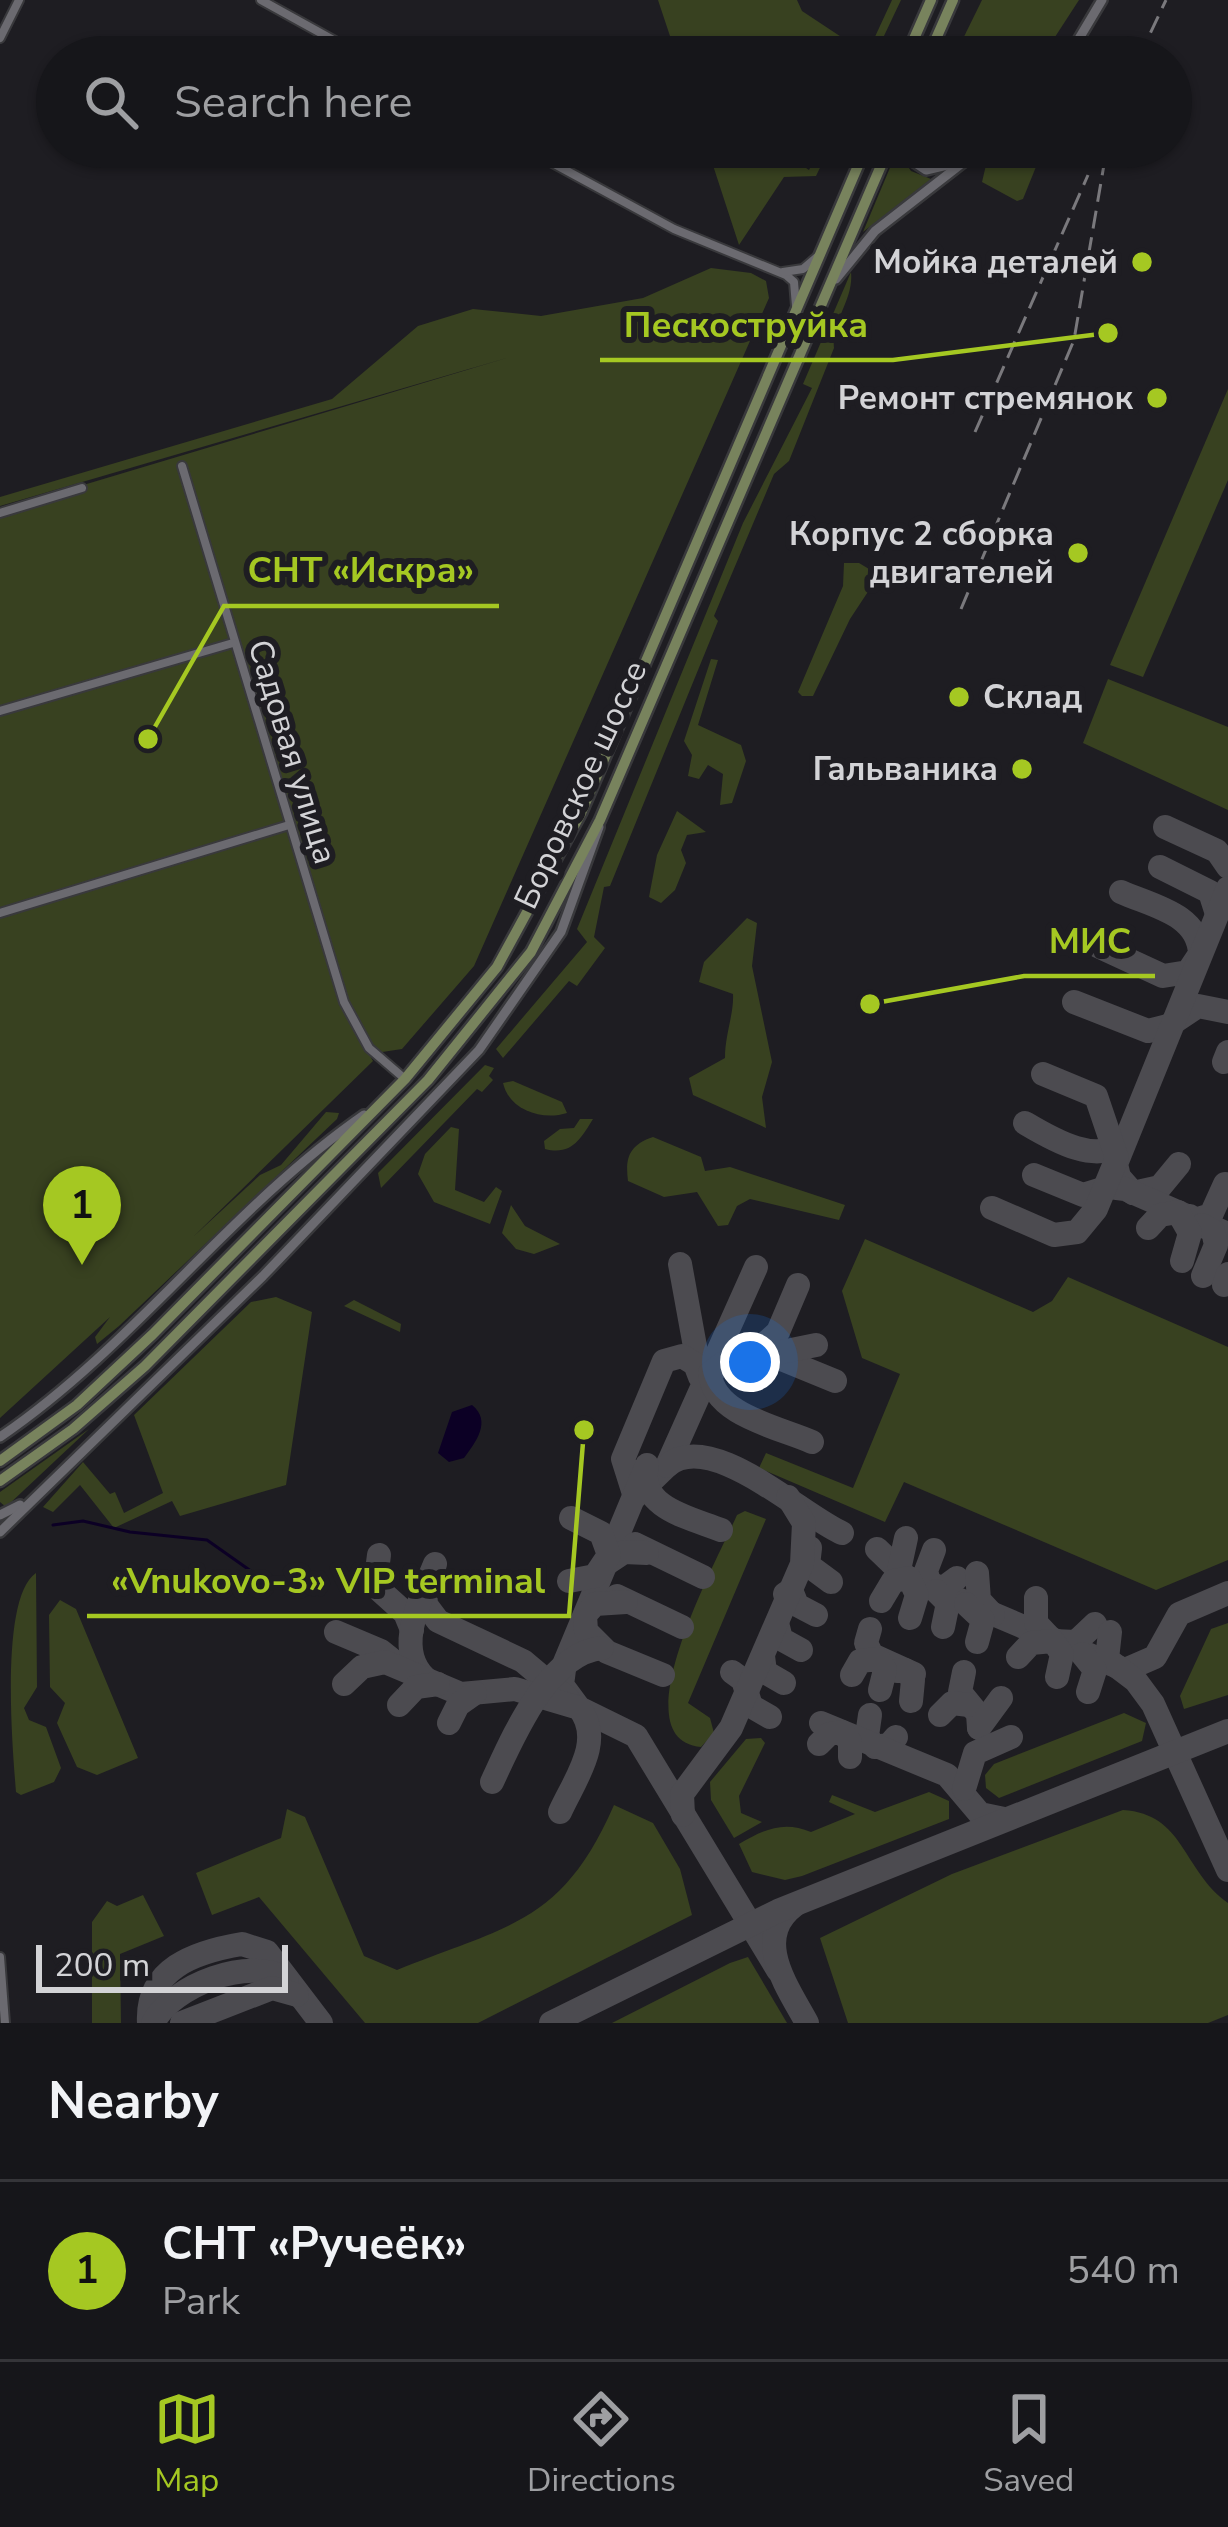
<!DOCTYPE html>
<html lang="en">
<head>
<meta charset="utf-8">
<style>
	:root { --surface:#16161a; --page:#232327; --text:#f1f3f6; --muted:#9e9fa2; --line:#353539; --accent:#a5c822 }
	body { margin:0; font-family:"Nunito Sans",sans-serif; background:var(--page); color:var(--text) }
	.scale { position:absolute; left:36px; bottom:30px; width:252px; box-sizing:border-box; padding-left:12px; border:6px solid #d3d3d6; border-top:0; font-size:33px; line-height:42px; white-space:nowrap; color:#d3d3d6; -webkit-text-stroke:9px #1e1d22; paint-order:stroke }
	.you { position:absolute; left:750px; top:1362px; width:42px; height:42px; margin:-30px; border:9px solid #fff; border-radius:50%; background:#1a73e8; box-shadow:0 0 0 18px #1a73e833 }
	.badge { display:grid; place-items:center; width:78px; height:78px; border-radius:50%; background:var(--accent); color:#111; font-size:39px; font-weight:700 }
	.pin { position:absolute; translate:-50% -99px; filter:drop-shadow(0 3px 6px #0008) }
	.pin::after { content:''; position:absolute; top:63px; width:42px; height:36px; background:inherit; clip-path:polygon(0 0,100% 0,50% 100%) }
	.list { margin:0; padding:0; list-style:none }
	h2 { display:flex; justify-content:space-between; align-items:center; height:156px; margin:0; padding:0 48px; font-size:51px }
	h2 small { font-size:39px; font-weight:400; color:var(--muted) }
	.list li { display:grid; grid-template-columns:78px 1fr auto; gap:36px; align-items:center; box-sizing:border-box; height:180px; padding:0 48px; border-top:3px solid var(--line) }
	.list b { display:block; font-size:45px; white-space:nowrap }
	.list p { margin:0; font-size:39px; white-space:nowrap; color:var(--muted) }
	.list em { font-size:39px; font-style:normal; color:var(--muted) }
	.icon { flex:none; width:66px; height:66px; fill:none; stroke:currentColor; stroke-width:2; stroke-linecap:round; stroke-linejoin:round }
	.map { position:relative; flex:none; width:1228px; height:2023px; overflow:hidden }
	.search { position:absolute; background:var(--surface); box-shadow:0 3px 9px #0004; left:36px; right:36px; top:36px; height:132px; display:flex; align-items:center; gap:30px; box-sizing:border-box; padding:0 42px; border-radius:66px; color:var(--muted); font-size:45px }
	.sheet { height:336px; background:var(--surface) }
	nav { display:flex; justify-content:space-around; align-items:center; box-sizing:border-box; height:168px; border-top:3px solid var(--line); background:var(--surface); font-size:33px; color:var(--muted) }
	nav a { display:grid; justify-items:center; gap:6px }
	nav .on { color:var(--accent) }
	.map>svg:first-child { display:block }
	.green { fill:#384120 }
	.water { fill:#0c0025 }
	.lines { fill:none; stroke-linecap:round; stroke-linejoin:round }
	.stream { stroke:#0c0025; stroke-width:3 }
	.taxiway { stroke:#4c4b50; stroke-width:24 }
	.street-casing { stroke:#39393c; stroke-width:12 }
	.secondary-casing { stroke:#39393c; stroke-width:14 }
	.primary-casing { stroke:#39393c; stroke-width:15 }
	.street { stroke:#6b6a70; stroke-width:8 }
	.secondary { stroke:#6b6a70; stroke-width:9 }
	.primary { stroke:#78835d; stroke-width:10 }
	.rail { stroke:#7a797d; stroke-width:3; stroke-dasharray:18 9; stroke-linecap:butt }
	.poi-dot { fill:#a5c822; stroke:#1e1d22; stroke-width:4.5 }
	.labels { text-anchor:middle; dominant-baseline:central; stroke-width:12; stroke-linejoin:round; paint-order:stroke }
	.poi-label { font-size:33px; font-weight:bold; fill:#d3d3d6; stroke:#1e1d22; text-anchor:end }
	.street-label { font-size:33px; fill:#d3d3d6; stroke:#1e1d22 }
	.leader { fill:none; stroke:#a5c822; stroke-width:4.5 }
	.callout-dot { fill:#a5c822; stroke:#1e1d22; stroke-width:4.5 }
	.callout-label { font-size:36px; text-anchor:middle; font-weight:bold; fill:#a5c822; stroke:#1e1d22; stroke-width:12; stroke-linejoin:round; paint-order:stroke }
</style>
</head>
<body>
<div class="map">
<svg width="1228" height="2023" viewBox="0 0 1228 2023">
	<rect width="100%" height="100%" fill="#1e1d22"/>
	<g class="green">
		<path d="M658,0H797L802,11L867,54L892,0H901L874,57H677Z"/>
		<path d="M982,0H1079L1042,57H954Z"/>
		<path d="M707,147H775L809,170L820,147H830L816,176L784,177L739,245Z"/>
		<path d="M1007,147H1044L1023,199L1017,201L982,182L986,165Z"/>
		<path d="M897,151L911,171L931,179L863,232Z"/>
		<path d="M711,268L751,273L766,281L769,298L474,966L402,1049L369,1054L373,1061L193,1237L260,1175L281,1165L326,1112L339,1113L337,1119L119,1326L97,1344L95,1337L110,1317L0,1418V510L517,355L0,506V497L332,399L418,326L473,309L541,316L643,298Z"/>
		<path d="M851,272C854,300 831,321 834,348L789,461L774,474L714,616L718,621L610,886L604,887L594,937L605,948L577,986L569,981L503,1058L496,1049L587,942L577,929L743,523L812,388L803,384Z"/>
		<path d="M1228,389V480L1143,677L1110,665Z"/>
		<path d="M859,563L879,575L850,619L813,696H802L798,692L843,586L844,563Z"/>
		<path d="M711,659L718,660L698,725L741,745L746,761L732,803L720,805L723,774L708,765L699,779L688,776L692,755L684,741Z"/>
		<path d="M1108,679L1228,727V810L1083,743Z"/>
		<path d="M677,811L706,832L687,835L681,850L686,863L675,890L661,903L649,897L657,855Z"/>
		<path d="M747,918L757,923L752,966L772,1062L762,1097L766,1128L693,1095L689,1078L725,1058C725,1034 734,1014 733,994L699,982L704,962Z"/>
		<path d="M485,1065L494,1068L489,1076L493,1080L482,1092L477,1089L381,1188L378,1173Z"/>
		<path d="M513,1081L562,1102L567,1113C542,1121 509,1110 503,1083Z"/>
		<path d="M580,1119H593C581,1138 572,1156 545,1149L544,1141L560,1129L574,1128Z"/>
		<path d="M451,1127L459,1129L455,1190L484,1202L496,1187L502,1191L490,1224L434,1202L418,1174L425,1154Z"/>
		<path d="M653,1137L701,1157L705,1171L730,1167L845,1205L839,1220L750,1199L737,1206L728,1225L718,1226L697,1192L664,1197L628,1181C625,1158 629,1145 653,1137Z"/>
		<path d="M511,1205L525,1226L560,1244L534,1254L516,1249L502,1233Z"/>
		<path d="M865,1239L1033,1312L1052,1301L1068,1277L1228,1347V1560L1156,1590L904,1482L885,1522L759,1468L766,1453L853,1488L900,1374L862,1358L842,1291Z"/>
		<path d="M276,1297L312,1312L286,1485L180,1516L172,1501L114,1528L80,1485L53,1512L43,1507L83,1462L110,1494L115,1492L124,1513L163,1493L134,1415L251,1302Z"/>
		<path d="M354,1300L401,1324L400,1332L344,1306Z"/>
		<path d="M89,1429L6,1507L0,1502V1492Z"/>
		<path d="M745,1511L766,1519L688,1703L710,1718L714,1733L701,1747C617,1740 720,1555 737,1515Z"/>
		<path d="M36,1573L37,1687L24,1708L29,1720L46,1727L61,1768L54,1782L21,1795L16,1792C12,1743 0,1597 36,1573Z"/>
		<path d="M60,1600L76,1609L138,1758L97,1775L77,1767L57,1723L65,1703L50,1687L49,1615Z"/>
		<path d="M1228,1623V1695L1184,1709L1180,1696L1211,1629Z"/>
		<path d="M1124,1713L1146,1723L1142,1741L999,1798L986,1788L985,1775L994,1764Z"/>
		<path d="M761,1738L765,1743L739,1796L741,1813L762,1822L734,1838L711,1800L710,1782L746,1739Z"/>
		<path d="M929,1792L949,1801V1819L802,1876L785,1880L752,1872L739,1844C763,1830 783,1820 811,1832L855,1814L829,1802L832,1795L875,1812Z"/>
		<path d="M614,1805L653,1823L680,1869L692,1915L478,2023H365L259,1897L212,1915L196,1873L281,1838L287,1809L305,1817L364,1956L397,1970C508,1925 562,1924 614,1805Z"/>
		<path d="M1123,1810C1185,1814 1182,1870 1228,1903V2015L1208,2023H848L820,1938L952,1874Z"/>
		<path d="M143,1895L164,1936L120,1954L121,2023H92V1922L107,1901L117,1906Z"/>
		<path d="M748,1957L787,2023H612L730,1963Z"/>
	</g>
	<path class="water" d="M472,1405C492,1421 476,1442 464,1458L449,1462L438,1453L452,1412Z"/>
	<g class="lines">
		<path class="stream" d="M53,1525L83,1521L130,1532L207,1540L275,1588"/>
		<g class="taxiway">
			<path d="M1165,827L1217,851L1228,867"/>
			<path d="M1160,867L1210,892L1217,914"/>
			<path d="M1098,946L1163,976L1188,972L1200,954C1199,914 1152,906 1121,892"/>
			<path d="M1074,1002L1148,1031L1168,1026L1198,1006L1228,1012"/>
			<path d="M1224,1062L1228,1052"/>
			<path d="M1025,1123C1052,1139 1100,1168 1125,1139"/>
			<path d="M1179,1164L1160,1187L1133,1193L1119,1177L1116,1164L1228,888"/>
			<path d="M1034,1175L1083,1195L1109,1187L1125,1189L1228,1234"/>
			<path d="M992,1208L1054,1235L1077,1232L1096,1209L1117,1158L1096,1096L1043,1074"/>
			<path d="M1190,1216L1195,1220L1211,1215L1225,1184"/>
			<path d="M1202,1225L1213,1231L1216,1245L1203,1276"/>
			<path d="M1148,1228L1160,1215L1178,1212L1190,1233L1182,1261"/>
			<path d="M680,1264L700,1374"/>
			<path d="M1224,1285L1228,1274"/>
			<path d="M769,1354L835,1381"/>
			<path d="M751,1356L778,1332L798,1285"/>
			<path d="M700,1377L695,1364L682,1356L664,1361L623,1459L635,1497L667,1466L756,1267"/>
			<path d="M812,1442C778,1427 713,1415 710,1373L722,1364L816,1345"/>
			<path d="M667,1466C710,1428 801,1515 842,1533"/>
			<path d="M721,1530C691,1518 637,1508 647,1465L565,1662L562,1685L579,1708L636,1736L778,1970"/>
			<path d="M635,1544L703,1577"/>
			<path d="M810,1548L808,1565L831,1582"/>
			<path d="M877,1549L906,1577L1125,1670L1155,1657L1179,1614L1228,1593"/>
			<path d="M934,1550L926,1571L929,1582L942,1589L957,1578"/>
			<path d="M379,1555L375,1586L405,1613L412,1630"/>
			<path d="M606,1564L624,1552L647,1553"/>
			<path d="M899,1570L906,1538"/>
			<path d="M977,1573L979,1600L993,1615"/>
			<path d="M569,1581L595,1576L609,1555L601,1533L571,1518"/>
			<path d="M425,1589L426,1605L438,1621L523,1661L568,1699"/>
			<path d="M936,1591L948,1603L943,1627"/>
			<path d="M785,1594L791,1590L797,1605L816,1615"/>
			<path d="M617,1596L682,1627"/>
			<path d="M1036,1598V1623L1053,1641L1076,1642L1095,1624"/>
			<path d="M881,1601L893,1581L909,1578L917,1595L910,1618"/>
			<path d="M626,1602L595,1604L585,1615L586,1631L607,1652L663,1675"/>
			<path d="M966,1604L983,1620L977,1642"/>
			<path d="M777,1623L781,1639L801,1650"/>
			<path d="M870,1629L866,1643L872,1655L914,1674"/>
			<path d="M336,1632L381,1651L396,1663"/>
			<path d="M1110,1632L1107,1659L1136,1681L1153,1704L1228,1870"/>
			<path d="M1082,1654L1095,1670L1088,1692"/>
			<path d="M763,1656L765,1672L784,1683"/>
			<path d="M1018,1657L1031,1643L1053,1641L1062,1654L1057,1677"/>
			<path d="M897,1671L905,1670L913,1680L911,1701"/>
			<path d="M732,1672L743,1680L751,1706L770,1717"/>
			<path d="M964,1672L960,1692L978,1714L979,1728"/>
			<path d="M852,1675L860,1661L878,1659L885,1670L880,1690"/>
			<path d="M425,1678C393,1648 422,1597 435,1564"/>
			<path d="M344,1684L362,1667L385,1662L461,1694L515,1689L579,1708C605,1740 575,1779 560,1812"/>
			<path d="M399,1705L416,1687L438,1684"/>
			<path d="M870,1715L867,1736L875,1747L889,1745L896,1737"/>
			<path d="M940,1715L952,1703L969,1705"/>
			<path d="M449,1723L458,1705L475,1693"/>
			<path d="M821,1723L947,1775L980,1814L1004,1819"/>
			<path d="M979,1728L1001,1698"/>
			<path d="M819,1744L829,1734L842,1732L850,1742V1757"/>
			<path d="M492,1782C513,1737 548,1653 602,1648"/>
			<path d="M964,1789L975,1753L1011,1737"/>
			<path d="M683,1815L682,1794L731,1728L802,1564L804,1523L788,1497"/>
			<path d="M795,1905C751,1938 787,1986 807,2023"/>
			<path d="M149,2023C146,1969 194,1952 242,1944L267,1952L321,2023"/>
			<path d="M153,2023C173,1985 249,1956 287,1979"/>
			<path d="M182,2023L272,1988L297,1995"/>
			<path d="M551,2023L778,1911L1228,1731"/>
		</g>
		<g class="street-casing">
			<g id="street">
				<path d="M261,0L364,57"/>
				<path d="M0,38L19,0"/>
				<path d="M523,147L674,229L786,275L794,282L796,306"/>
				<path d="M783,272L803,269L817,257"/>
				<path d="M182,466L344,1002L369,1048L405,1079"/>
				<path d="M0,513L82,488"/>
				<path d="M0,711L233,643"/>
				<path d="M0,913L289,825"/>
				<path d="M0,1957L5,2023"/>
			</g>
		</g>
		<g class="secondary-casing">
			<g id="secondary">
				<path d="M1068,57L1102,0"/>
				<path d="M905,147L911,160L926,170L956,163"/>
				<path d="M836,279L875,231L983,147"/>
				<path d="M0,1437C135,1345 230,1208 364,1115"/>
				<path d="M0,1515L20,1505"/>
				<path d="M0,1532L263,1276L479,1050L561,932L599,827"/>
			</g>
		</g>
		<g class="primary-casing">
			<g id="primary">
				<path d="M906,57L931,0"/>
				<path d="M928,57L953,0"/>
				<path d="M0,1461L77,1405L153,1334L405,1079L497,967L581,813L866,147"/>
				<path d="M0,1481L73,1429L145,1366L428,1080L531,952L600,820L889,147"/>
			</g>
		</g>
		<use href="#street" class="street"/>
		<use href="#secondary" class="secondary"/>
		<use href="#primary" class="primary"/>
		<g class="rail">
			<path d="M1139,57L1166,0"/>
			<path d="M975,432L1088,175"/>
			<path d="M961,609L1074,340L1107,147"/>
		</g>
	</g>
	<g class="poi-dot">
		<circle cx="1142" cy="262" r="12"/>
		<circle cx="1157" cy="398" r="12"/>
		<circle cx="1078" cy="553" r="12"/>
		<circle cx="959" cy="697" r="12"/>
		<circle cx="1022" cy="769" r="12"/>
	</g>
	<g class="labels">
		<g class="poi-label">
			<text x="1118" y="262">Мойка деталей</text>
			<text x="1133" y="398">Ремонт стремянок</text>
			<text x="1054" y="534">Корпус 2 сборка<tspan x="1054" dy="38">двигателей</tspan></text>
			<text x="983" y="697" text-anchor="start">Склад</text>
			<text x="998" y="769">Гальваника</text>
		</g>
		<g class="street-label">
			<text transform="translate(292 752) rotate(73)">Садовая улица</text>
			<text transform="translate(581 785) rotate(-65)">Боровское шоссе</text>
		</g>
	</g>
	<path class="leader" d="M1108 333L893 360H600M148 739L224 606H499M870 1004L1024 976H1155M584 1430L569 1616H87"/>
	<g class="callout-dot">
		<circle cx="1108" cy="333" r="12"/>
		<circle cx="148" cy="739" r="12"/>
		<circle cx="870" cy="1004" r="12"/>
		<circle cx="584" cy="1430" r="12"/>
	</g>
	<g class="callout-label">
		<text x="746" y="337">Пескоструйка</text>
		<text x="361" y="582">СНТ «Искра»</text>
		<text x="1090" y="953">МИС</text>
		<text x="328" y="1593">«Vnukovo-3» VIP terminal</text>
	</g>
</svg>
<div class="scale">200 m</div>
<div class="you"></div>
<div class="pin badge" style="left:82px;top:1265px">1</div>
<div class="search"><svg class="icon" aria-label="search" viewBox="0 0 24 24"><circle cx="10" cy="10" r="6"/><path d="M15 15l6 6"/></svg>Search here</div>
</div>
<section class="sheet">
<h2>Nearby<small></small></h2>
<ul class="list">
<li><span class="badge">1</span><div><b>СНТ «Ручеёк»</b><p>Park</p></div><em>540 m</em></li>
</ul>
</section>
<nav>
<a class="on"><svg class="icon" aria-label="map" viewBox="0 0 24 24"><path d="M3 6l6-2 6 2 6-2v14l-6 2-6-2-6 2zM9 4v14M15 6v14"/></svg>Map</a>
<a><svg class="icon" aria-label="directions" viewBox="0 0 24 24"><path d="M12 3l9 9-9 9-9-9zM9 14v-3h6M13 9l2 2-2 2"/></svg>Directions</a>
<a><svg class="icon" aria-label="saved" viewBox="0 0 24 24"><path d="M7 4h10v16l-5-4-5 4z"/></svg>Saved</a>
</nav>
</body>
</html>
